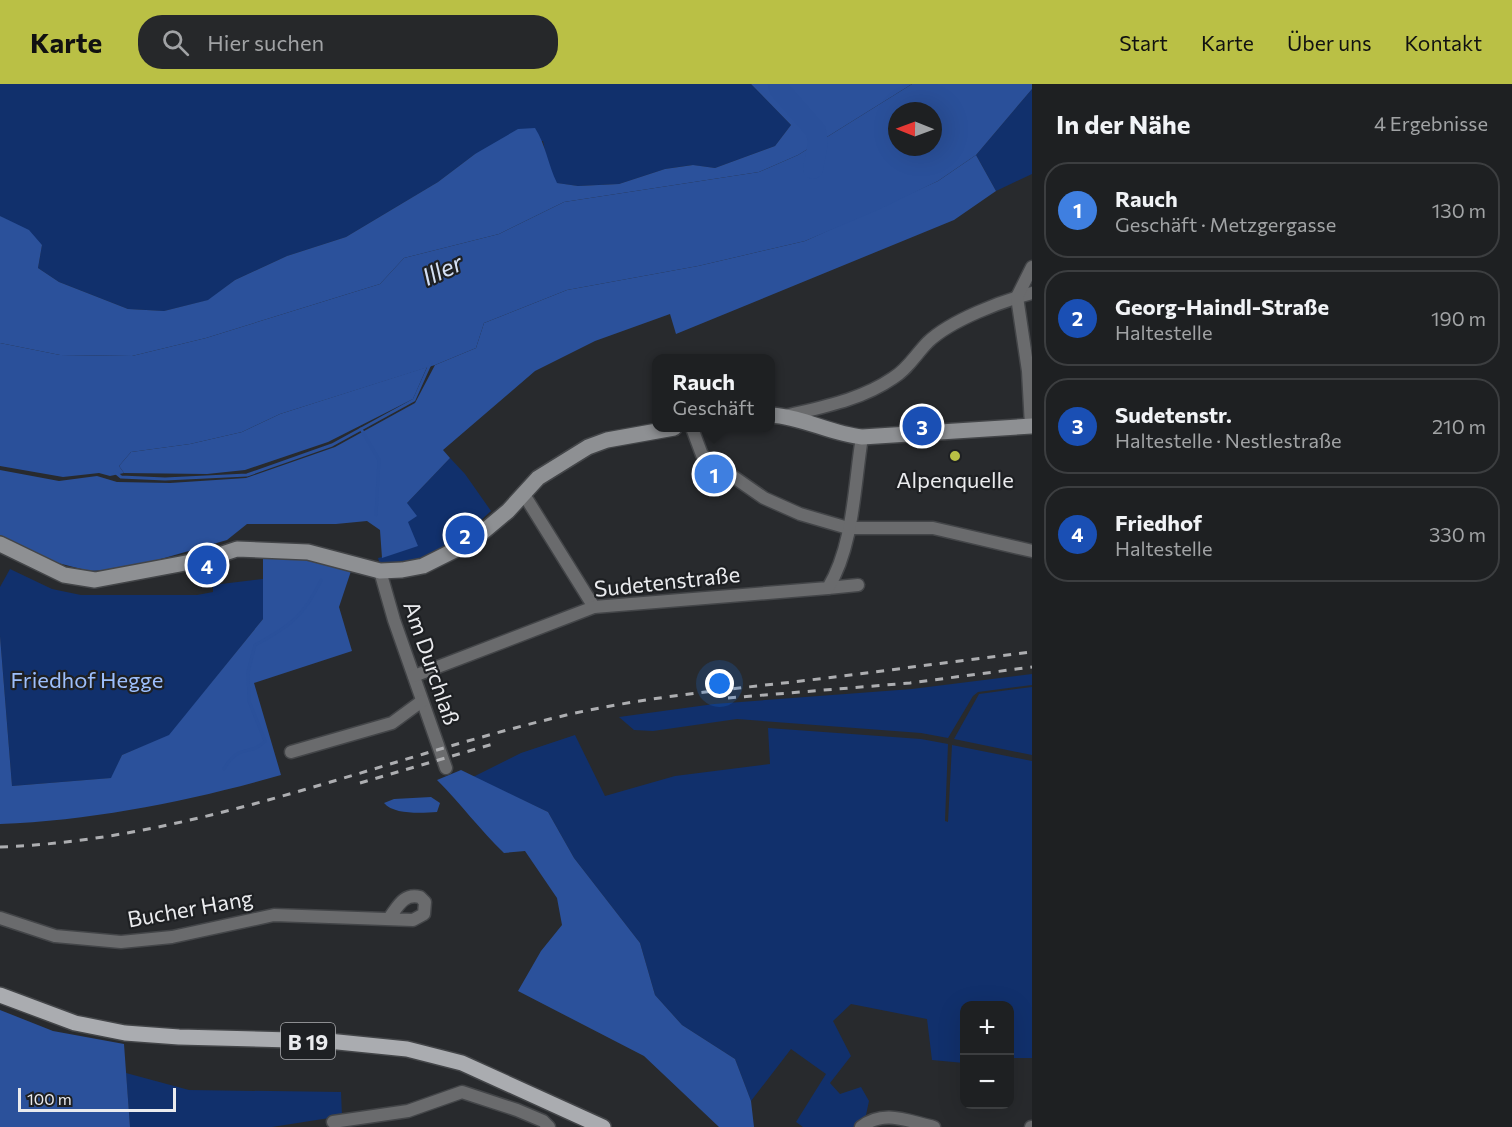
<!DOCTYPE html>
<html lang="de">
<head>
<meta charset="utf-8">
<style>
	:root { --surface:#1e2022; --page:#26282a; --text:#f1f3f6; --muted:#a1a3a5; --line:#3c3e40; --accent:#bac045 }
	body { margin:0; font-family:Commissioner,sans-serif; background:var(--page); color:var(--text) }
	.controls { position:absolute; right:18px; bottom:18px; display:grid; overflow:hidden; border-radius:12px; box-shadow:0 6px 24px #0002 }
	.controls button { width:54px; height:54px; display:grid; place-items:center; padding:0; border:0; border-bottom:2px solid var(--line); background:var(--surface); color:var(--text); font:30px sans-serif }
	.compass { position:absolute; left:888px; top:18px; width:54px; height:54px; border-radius:50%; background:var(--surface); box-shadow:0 6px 24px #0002; rotate:271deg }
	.scale { position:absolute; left:18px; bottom:15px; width:158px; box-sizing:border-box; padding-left:6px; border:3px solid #eaebee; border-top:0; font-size:16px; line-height:21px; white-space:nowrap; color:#eaebee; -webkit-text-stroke:4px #1e2023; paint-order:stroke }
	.you { position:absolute; left:720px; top:600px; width:21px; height:21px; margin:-15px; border:4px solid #fff; border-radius:50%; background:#1a73e8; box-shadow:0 0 0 9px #1a73e833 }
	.badge { display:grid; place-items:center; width:39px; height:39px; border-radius:50%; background:var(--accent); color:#fff; font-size:20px; font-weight:700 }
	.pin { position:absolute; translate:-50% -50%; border:3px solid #fff; box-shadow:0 2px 6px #0006 }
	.popup { position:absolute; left:652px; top:270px; width:123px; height:78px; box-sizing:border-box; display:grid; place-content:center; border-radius:12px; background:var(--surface); filter:drop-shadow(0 2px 4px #0005); font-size:20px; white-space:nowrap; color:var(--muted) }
	.popup b { font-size:22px; color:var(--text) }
	.popup::after { content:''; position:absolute; left:50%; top:100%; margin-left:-12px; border:12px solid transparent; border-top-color:var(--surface) }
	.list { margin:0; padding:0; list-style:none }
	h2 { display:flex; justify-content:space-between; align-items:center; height:78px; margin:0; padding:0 24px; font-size:26px }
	h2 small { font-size:20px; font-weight:400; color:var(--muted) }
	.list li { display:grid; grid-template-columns:39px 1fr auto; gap:18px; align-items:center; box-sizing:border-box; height:96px; margin:0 12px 12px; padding:0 12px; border:2px solid var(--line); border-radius:24px }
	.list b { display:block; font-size:22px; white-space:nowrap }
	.list p { margin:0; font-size:20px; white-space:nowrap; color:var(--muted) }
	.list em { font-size:20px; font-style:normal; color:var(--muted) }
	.icon { flex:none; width:33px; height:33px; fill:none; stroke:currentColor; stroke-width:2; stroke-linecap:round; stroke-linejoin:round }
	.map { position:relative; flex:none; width:1032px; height:1043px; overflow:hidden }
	header { display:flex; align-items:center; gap:36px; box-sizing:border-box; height:84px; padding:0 30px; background:var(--accent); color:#111 }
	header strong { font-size:28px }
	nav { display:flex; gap:33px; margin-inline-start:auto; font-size:21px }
	.search { width:420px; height:54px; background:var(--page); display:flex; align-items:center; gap:15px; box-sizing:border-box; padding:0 21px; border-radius:24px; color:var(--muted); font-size:22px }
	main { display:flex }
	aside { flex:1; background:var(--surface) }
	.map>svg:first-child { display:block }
	.green { fill:#11306c }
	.forest { fill:#2b519b }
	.water { fill:#2a509a; fill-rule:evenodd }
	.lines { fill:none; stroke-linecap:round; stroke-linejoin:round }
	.stream { stroke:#2a509a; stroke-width:3 }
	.river { stroke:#2a509a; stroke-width:20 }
	.street-casing { stroke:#434548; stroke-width:15 }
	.secondary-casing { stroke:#434548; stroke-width:18 }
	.primary-casing { stroke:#434548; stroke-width:18 }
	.street { stroke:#6a6b6d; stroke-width:12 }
	.secondary { stroke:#8e9093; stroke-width:15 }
	.primary { stroke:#aaacb0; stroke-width:15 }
	.rail { stroke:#adaeb1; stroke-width:3; stroke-dasharray:8 8; stroke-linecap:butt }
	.poi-dot { fill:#bac045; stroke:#1e2023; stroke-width:2 }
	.labels { text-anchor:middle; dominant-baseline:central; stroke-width:4.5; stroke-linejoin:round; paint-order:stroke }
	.shield { fill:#1e2023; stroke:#adaeb1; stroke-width:1.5 }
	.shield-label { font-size:21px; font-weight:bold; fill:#eaebee }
	.poi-label { font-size:22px; fill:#eaebee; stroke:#1e2023 }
	.street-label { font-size:22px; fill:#eaebee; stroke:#1e2023 }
	.park-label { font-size:22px; fill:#9dbffc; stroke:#1e2023 }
	.water-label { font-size:24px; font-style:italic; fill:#d4e0f5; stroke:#1e2023 }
</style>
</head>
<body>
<header>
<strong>Karte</strong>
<div class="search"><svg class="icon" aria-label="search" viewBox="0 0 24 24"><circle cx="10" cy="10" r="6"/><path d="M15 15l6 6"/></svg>Hier suchen</div>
<nav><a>Start</a><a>Karte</a><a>Über uns</a><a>Kontakt</a></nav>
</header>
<main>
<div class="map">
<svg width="1032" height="1043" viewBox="0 0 1032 1043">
	<rect width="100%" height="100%" fill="#282a2d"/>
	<g class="green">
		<path d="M0,0H751L791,41L775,62L715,84L692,81L665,85L619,100L578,102L556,99L548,82L543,57L475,70L438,98L346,153L287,172L235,196L209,216L164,227L128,225L59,198L38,184L42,161L0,132Z"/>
		<path d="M1032,5V90L996,107L976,71Z"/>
		<path d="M450,374L465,390L491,427L470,446L466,441L451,453L456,461L423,478L381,483L378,474L382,473L408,438L407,419Z"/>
		<path d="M10,485L52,505L81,511H197L213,508V501L263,495V535L169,652L122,671L112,694L12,702L0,552V503Z"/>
		<path d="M1032,590V601L978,608L973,612L948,654L921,649L737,635L653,647L634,646L619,633L714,620L912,605Z"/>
		<path d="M1032,603V671L954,655L979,610Z"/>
		<path d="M768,644L921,655L948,660L945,737L948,738L952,661L1032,677V974H1010V922H964V979L932,976L927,935L851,920L833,937L851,972L830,999L840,1010L861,1003L869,1017L866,1031L855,1043H803L796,1038L826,990L791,965L751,1017L735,975L682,941L655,911L640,859L574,774L548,728L473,693L521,669L575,651L605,712L675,692L770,680Z"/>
		<path d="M126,989L189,1006L341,1008L342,1032L272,1043H130Z"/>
	</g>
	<g class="forest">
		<path d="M751,0H912L798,71L759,88L564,118L499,150L404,174L380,200L206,254L132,272L60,271L0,259V132L29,146L42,161L38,184L59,198L128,225L164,227L208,216L235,196L287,172L346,153L438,98L475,70L518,45L535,44C546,61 548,81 557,99L578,102L619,100L665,85L693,81L715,84L775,62L791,41Z"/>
		<path d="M976,71L996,107L954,136L676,250L670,230L595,257L535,287L443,366L450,374L407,419L417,432L408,438L418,462L382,474L380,446L367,437L336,440H247L227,456L126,485L89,487L58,479L0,451V386L59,397L97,392L117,398L170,399L246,394L335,363L415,319L435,281L476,264L484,239L567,206L698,182L805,157L938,97Z"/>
		<path d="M427,283L413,315L328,358L245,386L207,390L124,389L119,382L131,368L190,360L242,348L280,330Z"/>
		<path d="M263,470L306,473L351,487L339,523L352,567L254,599L281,691C189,717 96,736 0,740V552L12,702L111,694L122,671L169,651L263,535Z"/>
		<path d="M461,686L548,728L574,774L640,859L655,911L682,941L735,975L751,1017L754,1043H719L644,972L518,907L541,867L562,841L557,814L525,767L504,769C480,746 461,720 437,696Z"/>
		<path d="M0,926L53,947L124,960L130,1043H0Z"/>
	</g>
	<g class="water">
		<path d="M912,0H1032V5L976,71L938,97L880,125L805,157L698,182L567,206L484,239L476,264L435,281L280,330L242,348L190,360L131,368L119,382L124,389L110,392L99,389L63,393L0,382V259L60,271L132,272L206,254L380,200L404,174L499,150L564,118L759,88L798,71ZM897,27H933V63H897Z"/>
		<path d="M431,713L440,719L437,728C422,729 394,731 384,719L394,715Z"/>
	</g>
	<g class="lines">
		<g class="stream">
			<path d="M361,345L379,376L376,431"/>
			<path d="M115,388L121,393L165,395L247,391L332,361L414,316L431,278"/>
			<path d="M224,685C239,658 251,673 265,657L249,617L248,588L255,561C289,543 305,531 321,496"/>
		</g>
		<path class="river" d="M778,0L780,6L816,47L818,59L813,85"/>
		<g class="street-casing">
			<g id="street">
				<path d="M785,332C822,323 861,316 893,294C908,285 916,270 928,258C951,236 1002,217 1032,209"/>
				<path d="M1031,342L1028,287L1017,213L1032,183"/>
				<path d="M692,344L702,371L764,414L800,430L848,444H933L1032,467"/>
				<path d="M523,409L594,523"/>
				<path d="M380,487L394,536L446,684"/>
				<path d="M828,504L858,501"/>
				<path d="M414,592L594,523L828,504C854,461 854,402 862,353"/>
				<path d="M291,668L392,639L422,617"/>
				<path d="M0,834L55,852L121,858L172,853L274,831L413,836L424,830L425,818L420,813C404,809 398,822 390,833"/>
				<path d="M333,1038L408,1027L462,1008L517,1026L543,1037L549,1043"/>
				<path d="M861,1043C884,1025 907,1037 934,1043"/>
				<path d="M1031,1043H1032"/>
			</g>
		</g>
		<g class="secondary-casing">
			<g id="secondary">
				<path d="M771,331C803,333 831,350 862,353L1032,342"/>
				<path d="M0,460L64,491L95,496L207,475L237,465L308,468L380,487L402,486L423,482L471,458L508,427L538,394L588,363L607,356L674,344"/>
			</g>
		</g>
		<g class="primary-casing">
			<path id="primary" d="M0,911L75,939L125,949L179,953L328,957L407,965L462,979L603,1043"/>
		</g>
		<use href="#street" class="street"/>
		<use href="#secondary" class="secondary"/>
		<use href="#primary" class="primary"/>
		<g class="rail">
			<path d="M728,614L910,599L1032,583"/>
			<path d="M360,699L493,660"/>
			<path d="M0,763C198,756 380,674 571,630C646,613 724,606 801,597C878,588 955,577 1032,568"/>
		</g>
	</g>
	<circle class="poi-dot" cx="955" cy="372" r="6"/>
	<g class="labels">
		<rect class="shield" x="281" y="939" width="54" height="36" rx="4.5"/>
		<g class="shield-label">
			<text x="308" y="957">B 19</text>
		</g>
		<g class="poi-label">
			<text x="955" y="395">Alpenquelle</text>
		</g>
		<g class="street-label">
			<text transform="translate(667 497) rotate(-6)">Sudetenstraße</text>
			<text transform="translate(432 579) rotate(71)">Am Durchlaß</text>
			<text transform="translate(190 824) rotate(-10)">Bucher Hang</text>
		</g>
		<g class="park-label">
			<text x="87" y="595">Friedhof Hegge</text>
		</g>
		<g class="water-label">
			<text transform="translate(442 185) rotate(-25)">Iller</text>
		</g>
	</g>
</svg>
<div class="controls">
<button>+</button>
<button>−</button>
</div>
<svg class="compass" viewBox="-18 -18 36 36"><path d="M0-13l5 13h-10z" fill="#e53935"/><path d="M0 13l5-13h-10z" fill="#a1a3a5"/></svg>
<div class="scale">100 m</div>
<div class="you"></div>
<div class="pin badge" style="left:714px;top:390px;background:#3f7fe0">1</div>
<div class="popup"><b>Rauch</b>Geschäft</div>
<div class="pin badge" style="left:465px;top:451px;background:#1a4fb4">2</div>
<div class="pin badge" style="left:922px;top:342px;background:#1a4fb4">3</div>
<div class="pin badge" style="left:207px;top:481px;background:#1a4fb4">4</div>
</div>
<aside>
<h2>In der Nähe<small>4 Ergebnisse</small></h2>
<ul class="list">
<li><span class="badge" style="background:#3f7fe0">1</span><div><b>Rauch</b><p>Geschäft · Metzgergasse</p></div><em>130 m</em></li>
<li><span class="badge" style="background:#1a4fb4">2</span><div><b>Georg-Haindl-Straße</b><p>Haltestelle</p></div><em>190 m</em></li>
<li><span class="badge" style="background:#1a4fb4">3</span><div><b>Sudetenstr.</b><p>Haltestelle · Nestlestraße</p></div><em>210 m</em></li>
<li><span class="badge" style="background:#1a4fb4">4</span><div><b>Friedhof</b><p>Haltestelle</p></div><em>330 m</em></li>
</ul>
</aside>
</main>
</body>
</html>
